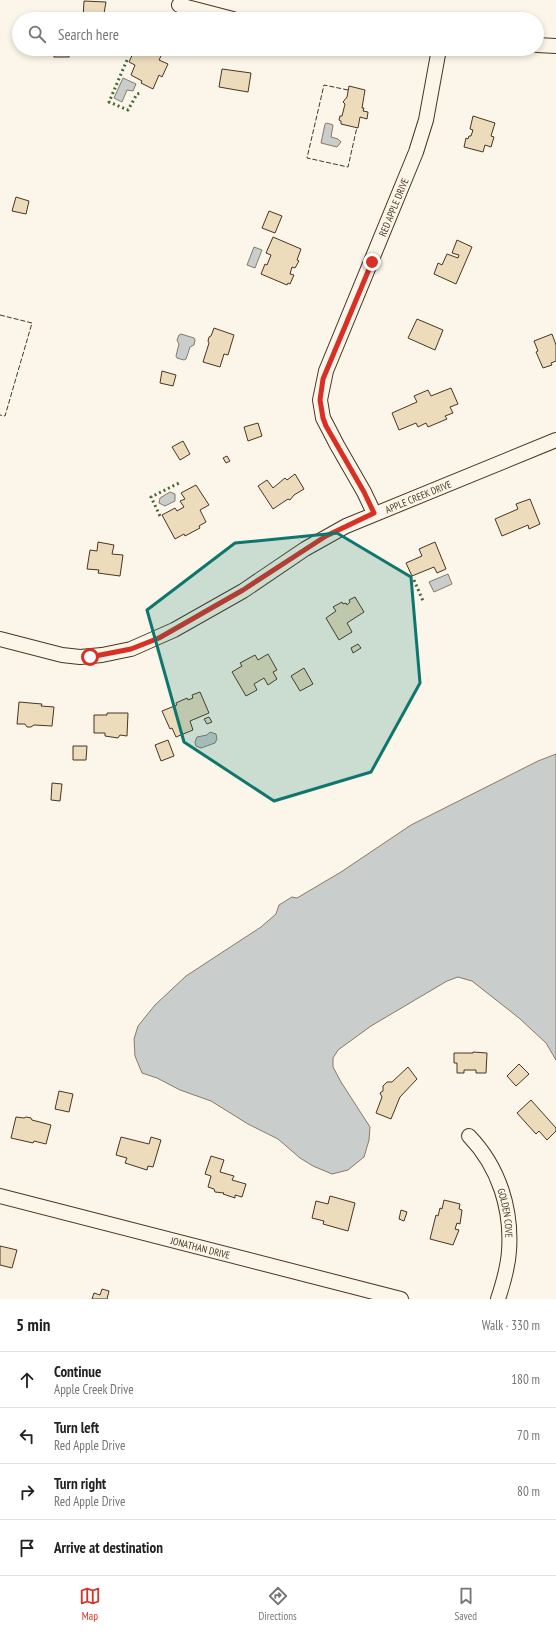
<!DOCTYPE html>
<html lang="en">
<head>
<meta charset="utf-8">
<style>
	:root { --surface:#fff; --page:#f2f2f2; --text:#222; --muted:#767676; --line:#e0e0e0; --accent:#d93025 }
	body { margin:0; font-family:"PT Sans Narrow",sans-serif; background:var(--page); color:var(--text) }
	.stop { position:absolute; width:12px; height:12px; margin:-9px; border:3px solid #d93025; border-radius:50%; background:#fff }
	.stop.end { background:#d93025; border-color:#fff; box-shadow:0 1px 4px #0008 }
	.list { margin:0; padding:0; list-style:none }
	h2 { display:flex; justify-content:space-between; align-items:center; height:52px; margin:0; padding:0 16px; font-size:17px }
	h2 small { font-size:13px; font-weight:400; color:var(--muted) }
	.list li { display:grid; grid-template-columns:26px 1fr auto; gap:12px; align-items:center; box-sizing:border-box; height:56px; padding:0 16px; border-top:1px solid var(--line) }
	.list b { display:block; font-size:15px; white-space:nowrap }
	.list p { margin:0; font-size:13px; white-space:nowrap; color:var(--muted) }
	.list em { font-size:13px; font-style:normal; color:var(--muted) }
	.icon { flex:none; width:22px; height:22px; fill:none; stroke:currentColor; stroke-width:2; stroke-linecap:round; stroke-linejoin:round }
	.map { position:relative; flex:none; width:556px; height:1299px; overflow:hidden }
	.search { position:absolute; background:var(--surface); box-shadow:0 2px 6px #0003; left:12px; right:12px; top:12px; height:44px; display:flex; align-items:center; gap:10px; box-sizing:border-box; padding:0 14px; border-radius:22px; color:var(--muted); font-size:15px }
	.sheet { height:276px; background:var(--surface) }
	nav { display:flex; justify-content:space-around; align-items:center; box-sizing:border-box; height:56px; border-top:1px solid var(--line); background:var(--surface); font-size:11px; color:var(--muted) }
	nav a { display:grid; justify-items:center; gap:2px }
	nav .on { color:var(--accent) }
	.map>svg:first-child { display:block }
	.water { fill:#c9cecd; stroke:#887966 }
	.building { fill:#ecdcbc; stroke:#4a3520 }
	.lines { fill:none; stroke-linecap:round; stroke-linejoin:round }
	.minor-casing { stroke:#4a3520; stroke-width:16 }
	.minor { stroke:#fbf6e9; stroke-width:14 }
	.hedge { stroke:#436837; stroke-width:3; stroke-dasharray:2 3; stroke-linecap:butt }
	.fence { stroke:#4a3520; stroke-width:1; stroke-dasharray:5 2; stroke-linecap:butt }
	.route { stroke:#d93025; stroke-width:5 }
	.marked { fill:#0f766e; fill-opacity:0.2; stroke:#0f766e; stroke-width:3; stroke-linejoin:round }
	.labels { text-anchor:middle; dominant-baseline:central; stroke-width:3; stroke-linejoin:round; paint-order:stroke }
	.street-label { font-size:10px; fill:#4a3520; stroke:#fbf6e9 }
</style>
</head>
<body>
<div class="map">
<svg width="556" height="1299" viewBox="0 0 556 1299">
	<rect width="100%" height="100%" fill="#fbf6e9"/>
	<g class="water">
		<path d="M123,78L136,84L133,91L127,90L122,102L114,98Z"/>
		<path d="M327,123L333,125L331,137L338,139L341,142L337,147L321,143L325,124Z"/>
		<path d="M254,247L262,250L255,268L247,265Z"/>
		<path d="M181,334L194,338L195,340L194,345L190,347L186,359L184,360L177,358L176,356L179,344L177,340L179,335Z"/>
		<path d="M170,492L175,494V501L165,506L159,503L160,498Z"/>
		<path d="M448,574L452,584L434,592L429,582Z"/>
		<path d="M210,732L216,734L217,739L215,743L201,748L196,746L195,742L197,737L207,735Z"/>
		<path d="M556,754V1060L546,1043L519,1018L472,981L458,977L447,981L371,1026L338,1050L333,1058V1067L341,1082L370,1127L369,1140L364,1157L348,1170L332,1174L313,1166L300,1158L278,1139L248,1124L211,1101L180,1090L157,1078L142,1073L135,1056L134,1039L138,1026L155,1005L186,976L261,927L276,914L279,905L292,897L297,898L341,872L411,825L538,761Z"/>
	</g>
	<g class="building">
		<path d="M84,1L106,2L103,19H83Z"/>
		<rect x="54" y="49" width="15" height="8"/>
		<path d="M135,49H147L153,52L154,50L162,54L159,60L168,64L162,77L159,75L153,89L141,83L142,81L131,75L135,65L129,62Z"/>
		<path d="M222,69L251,73L248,92L219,87Z"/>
		<path d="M349,86L365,90L362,108H364L363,111L368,112L367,119L360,117L358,128L341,124V121L339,120L340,116H342L345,104L343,102L347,97Z"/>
		<path d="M473,116L495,123L491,136L494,137L491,147L485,145L483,152L464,147L466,138L468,139L469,136H471L473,130L470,129Z"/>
		<path d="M16,197L29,201L26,214L12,211Z"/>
		<path d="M269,211L282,216L275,233L262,228Z"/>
		<path d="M273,237L301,249L297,260L299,261L295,268L292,267L290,274L294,275L290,284L288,283L287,285L261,274L265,264L267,265L271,255L266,253Z"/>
		<path d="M457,240L472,247L456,284L434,274L438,263L442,265L447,254L458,258L459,255L452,253Z"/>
		<path d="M417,319L443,330L435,350L408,338Z"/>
		<path d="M214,328L234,335L228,355L224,354L220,367L203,362L209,343L208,341L209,337L211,336Z"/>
		<path d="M552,334L556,345V361L551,363L552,365L543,368L536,352L538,351L534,341Z"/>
		<path d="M162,371L176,375L173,386L160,383Z"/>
		<path d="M451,388L458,404L450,407L453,413L445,416L447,419L428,427L426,423L418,427L416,423L399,430L392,413L417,402L414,396L428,390L431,396Z"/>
		<path d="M258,423L262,436L248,441L244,427Z"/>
		<path d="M183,441L190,454L180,460L172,447Z"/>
		<path d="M227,456L230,461L226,463L223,458Z"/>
		<path d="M295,474L304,489L294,495L290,500L288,499L273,509L258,486L267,480L273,488L285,478L287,480Z"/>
		<path d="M196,485L209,505L200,510L206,522L199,526L200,528L185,536L184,534L175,539L162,515L175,508L177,511L184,507L180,501L185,499L181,493Z"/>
		<path d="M530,499L540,524L529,529L528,525L502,536L495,519L518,509L516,504Z"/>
		<path d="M98,542L114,545L112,554L123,555L120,576L98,573L99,570L87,569L90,550L97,551Z"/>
		<path d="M435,542L446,569L437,573L434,567L412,576L406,563L422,556L419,549Z"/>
		<path d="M355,597L364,612L347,623L352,632L339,640L326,618L336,611L333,607L342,602L343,604L346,603L347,605L350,602L349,600Z"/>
		<path d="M358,644L361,648L353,653L351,648Z"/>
		<path d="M268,654L277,670L273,672L277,679L268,685L264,678L254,684L257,690L246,696L232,672L242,666L240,663L255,655L258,660Z"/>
		<path d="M304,668L313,684L300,691L291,676Z"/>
		<path d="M200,692L209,713L190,721L193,730L176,737L172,728L170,729L162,711L177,705L176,703L187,698L188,700L193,698L192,695Z"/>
		<path d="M19,702L42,704L41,706L54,707L52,726L34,725L31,727H27L25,724H17Z"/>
		<path d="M107,713H128L127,736L120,735L118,738L105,736V733H94V715H107Z"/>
		<path d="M209,717L212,722L207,724L204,719Z"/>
		<path d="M168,740L174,756L161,761L155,745Z"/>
		<path d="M73,746H87L86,760H73Z"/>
		<path d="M52,783L62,784L60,801L51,800Z"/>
		<path d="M473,1052L487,1053L486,1073H476V1070H464V1073H457V1063H454V1053H473Z"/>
		<path d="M519,1064L529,1074L516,1086L507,1076Z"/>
		<path d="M408,1067L417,1079L400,1097L391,1119L376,1113L382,1097L380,1093L383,1091V1086L387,1082H392Z"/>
		<path d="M59,1091L73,1094L69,1112L55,1109Z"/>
		<path d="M531,1100L556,1128V1131L547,1140L539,1131L536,1134L517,1113Z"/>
		<path d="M16,1117L24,1118L26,1117L31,1118L32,1120L51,1125L46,1144L34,1141L33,1143L11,1138Z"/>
		<path d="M121,1137L149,1144L151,1137L161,1140L153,1167L148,1166L147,1170L125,1163L127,1158L116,1155Z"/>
		<path d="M211,1156L224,1160L220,1172L234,1176L232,1180L246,1184L242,1197L235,1195V1198L223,1194L224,1193L215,1192L214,1189L208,1187L211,1176L205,1174Z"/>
		<path d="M330,1196L355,1203L348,1231L323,1224L324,1221L312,1218L316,1201L328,1204Z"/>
		<path d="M444,1200L460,1204L459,1209L462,1210L460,1224L457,1223L455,1229L459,1230L453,1245L430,1239L436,1215L438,1216L440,1208L442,1209Z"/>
		<path d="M401,1210L407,1212L404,1221L399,1219Z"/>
		<path d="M0,1246L17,1250L12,1268L0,1265Z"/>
		<path d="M102,1289L109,1291L107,1299H92L94,1293L100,1295Z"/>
	</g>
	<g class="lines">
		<g class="minor-casing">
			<g id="minor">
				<path d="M179,5L233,19"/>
				<path d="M537,45L556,46"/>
				<path id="s1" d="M374,513L364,492L337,445L323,418L320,400L326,371L416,152L426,120L439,49"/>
				<path id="s2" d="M0,639L62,655L80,657L102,655L131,649L174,630L243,591L305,549L346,526L556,440"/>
				<path id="s3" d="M469,1136C499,1167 512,1209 509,1251C508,1267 503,1284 498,1299"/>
				<path id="s4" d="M0,1196L401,1299"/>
			</g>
		</g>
		<use href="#minor" class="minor"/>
		<g class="hedge">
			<path d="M127,60L109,102L128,110L137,94L141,93"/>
			<path d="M160,516L151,497L179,483"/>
			<path d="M414,580L423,601"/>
		</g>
		<g class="fence">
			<path d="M348,90L324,85L307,158L348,167L357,127"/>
			<path d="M0,315L32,323L5,416L0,415"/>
		</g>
	</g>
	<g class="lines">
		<path class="route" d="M90,657L131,649L159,638L243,590L326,536L374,513L364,492L326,426L323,418L320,400L323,379L372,262"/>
	</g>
	<path class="marked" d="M337,533L411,577L420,683L371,772L274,801L184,742L147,610L235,543Z"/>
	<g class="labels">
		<g class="street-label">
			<text stroke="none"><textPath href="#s1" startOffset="333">RED APPLE DRIVE</textPath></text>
			<text stroke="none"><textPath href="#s2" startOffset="460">APPLE CREEK DRIVE</textPath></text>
			<text stroke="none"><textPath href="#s3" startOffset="87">GOLDEN COVE</textPath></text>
			<text stroke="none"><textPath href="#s4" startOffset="207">JONATHAN DRIVE</textPath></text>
		</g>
	</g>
</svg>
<div class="stop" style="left:90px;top:657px"></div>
<div class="stop end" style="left:372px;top:262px"></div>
<div class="search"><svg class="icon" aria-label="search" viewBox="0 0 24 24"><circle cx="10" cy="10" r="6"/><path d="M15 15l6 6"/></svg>Search here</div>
</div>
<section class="sheet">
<h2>5 min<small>Walk · 330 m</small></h2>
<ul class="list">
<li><svg class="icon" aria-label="ahead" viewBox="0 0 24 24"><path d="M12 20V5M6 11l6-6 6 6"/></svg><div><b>Continue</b><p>Apple Creek Drive</p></div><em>180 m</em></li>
<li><svg class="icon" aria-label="left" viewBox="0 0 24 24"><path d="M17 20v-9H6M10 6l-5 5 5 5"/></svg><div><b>Turn left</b><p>Red Apple Drive</p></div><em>70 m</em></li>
<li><svg class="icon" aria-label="right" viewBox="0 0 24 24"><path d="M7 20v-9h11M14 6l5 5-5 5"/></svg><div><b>Turn right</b><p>Red Apple Drive</p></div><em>80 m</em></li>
<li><svg class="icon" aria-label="arrive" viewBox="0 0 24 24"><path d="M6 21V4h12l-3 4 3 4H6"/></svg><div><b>Arrive at destination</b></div></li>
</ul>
</section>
<nav>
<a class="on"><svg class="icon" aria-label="map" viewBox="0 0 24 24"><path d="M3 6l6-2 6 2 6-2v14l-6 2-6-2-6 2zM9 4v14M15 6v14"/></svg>Map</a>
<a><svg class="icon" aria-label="directions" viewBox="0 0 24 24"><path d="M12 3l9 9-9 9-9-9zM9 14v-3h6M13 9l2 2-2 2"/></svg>Directions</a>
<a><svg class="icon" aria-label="saved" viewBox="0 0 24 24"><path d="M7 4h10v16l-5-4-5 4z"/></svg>Saved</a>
</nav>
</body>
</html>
